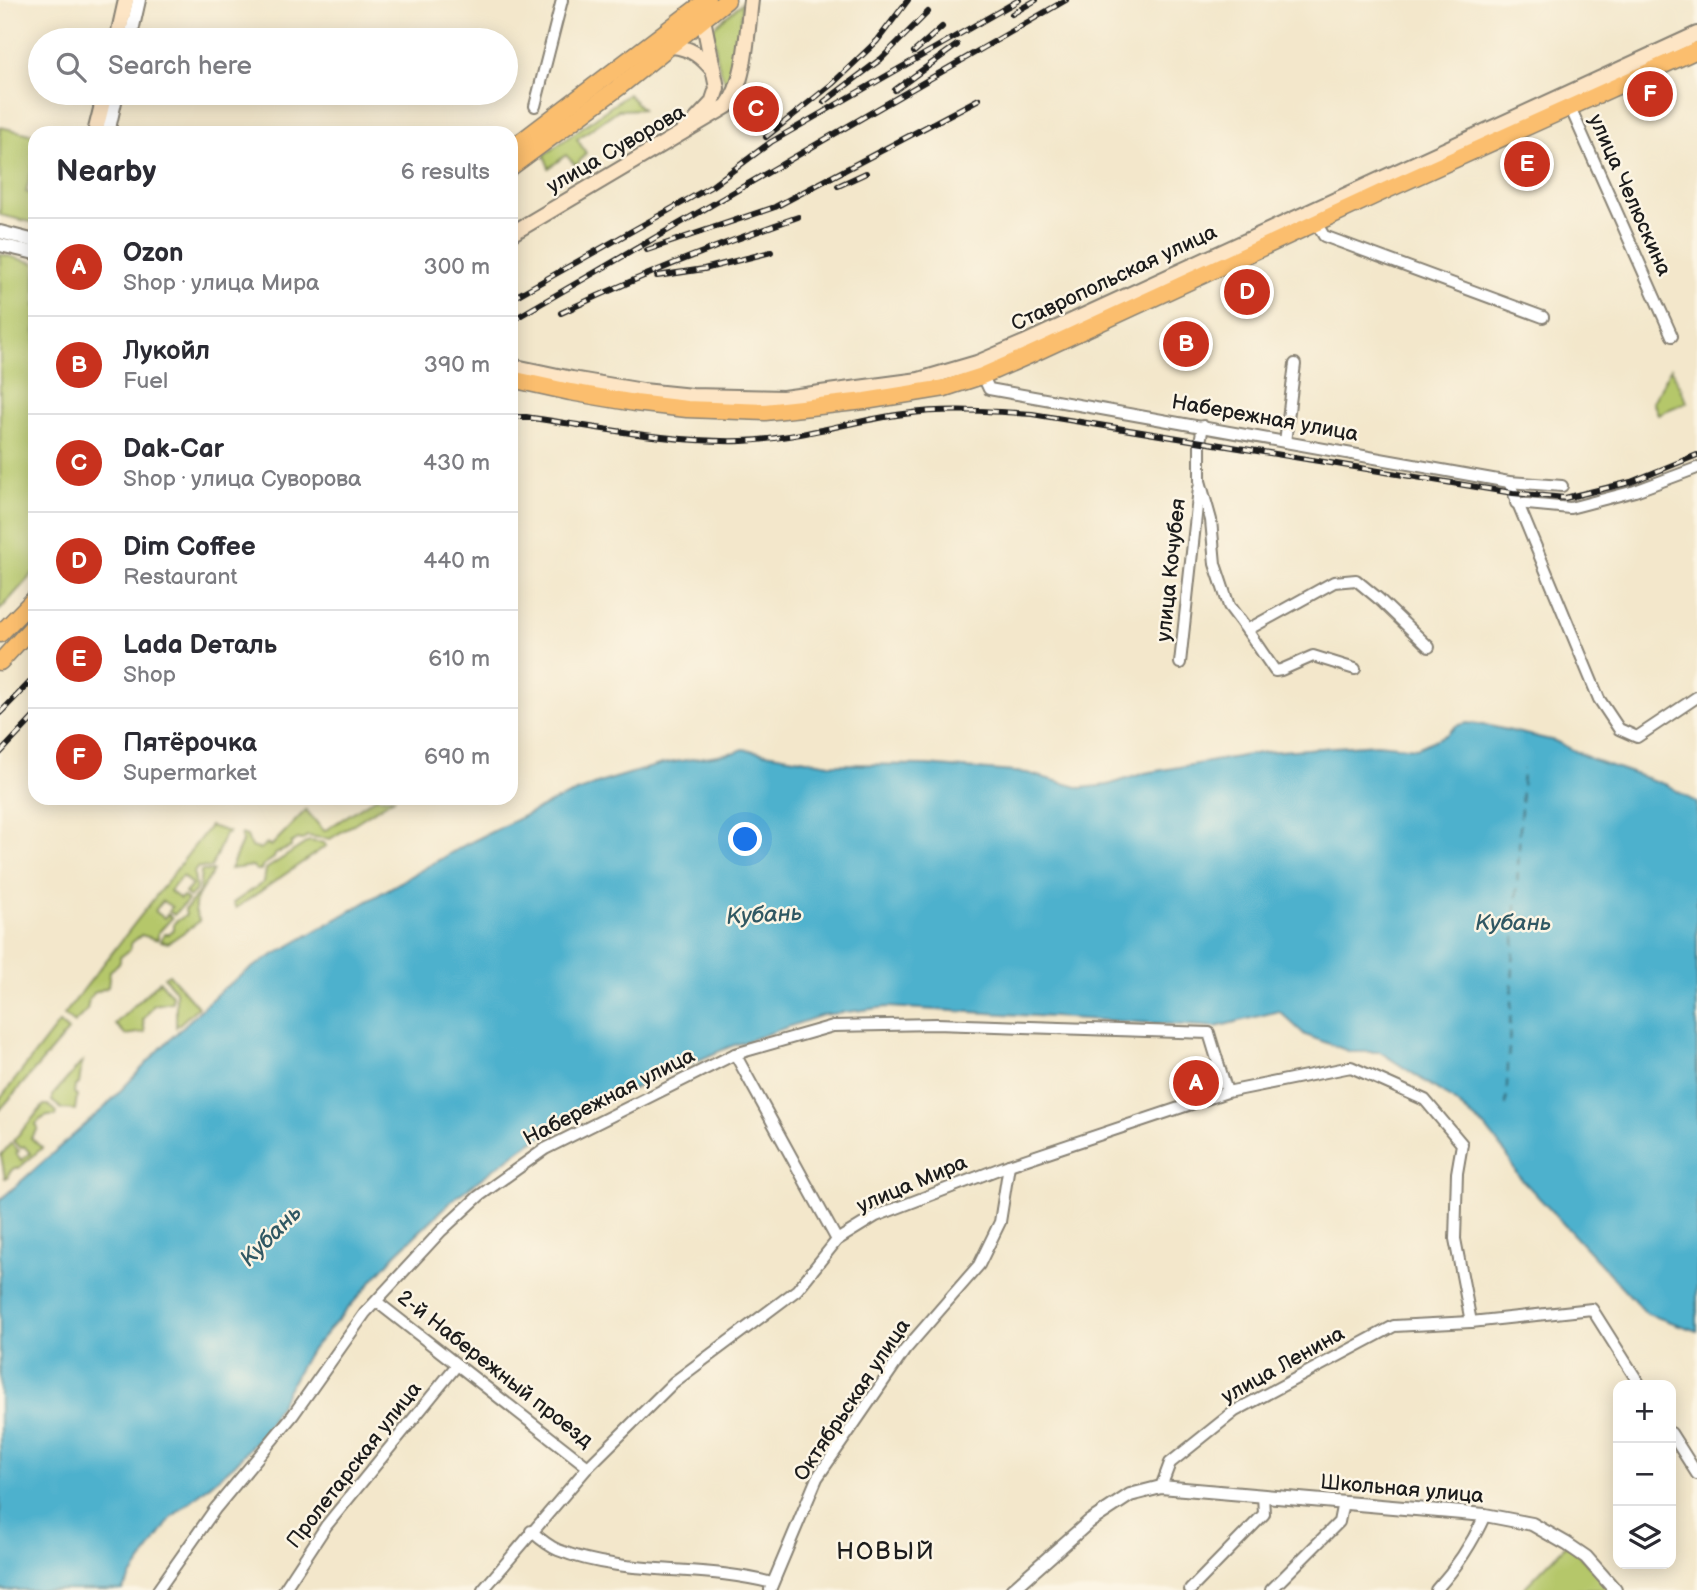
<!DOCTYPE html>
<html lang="en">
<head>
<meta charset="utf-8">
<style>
	:root { --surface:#fff; --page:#f2f2f3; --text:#2b2b33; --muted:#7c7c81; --line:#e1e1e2; --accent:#c8321e }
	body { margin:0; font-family:"Balsamiq Sans",sans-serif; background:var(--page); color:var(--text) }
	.controls { position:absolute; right:21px; bottom:21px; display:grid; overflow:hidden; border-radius:14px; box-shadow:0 4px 18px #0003 }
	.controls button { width:63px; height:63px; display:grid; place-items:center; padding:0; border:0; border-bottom:2px solid var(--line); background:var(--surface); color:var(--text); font:35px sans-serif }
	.you { position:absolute; left:746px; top:840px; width:24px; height:24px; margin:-18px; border:5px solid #fff; border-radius:50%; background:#1a73e8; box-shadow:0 0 0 10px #1a73e833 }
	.badge { display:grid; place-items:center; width:46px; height:46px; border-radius:50%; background:var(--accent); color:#fff; font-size:23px; font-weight:700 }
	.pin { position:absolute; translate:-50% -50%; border:4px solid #fff; box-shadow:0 2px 7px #0006 }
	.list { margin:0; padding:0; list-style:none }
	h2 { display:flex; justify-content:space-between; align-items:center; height:91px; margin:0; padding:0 28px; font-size:30px }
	h2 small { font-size:23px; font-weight:400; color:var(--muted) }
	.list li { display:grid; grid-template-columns:46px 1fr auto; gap:21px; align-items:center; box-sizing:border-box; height:98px; padding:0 28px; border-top:2px solid var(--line) }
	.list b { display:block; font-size:26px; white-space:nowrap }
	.list p { margin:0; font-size:23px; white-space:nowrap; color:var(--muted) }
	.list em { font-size:23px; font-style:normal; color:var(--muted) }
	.icon { flex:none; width:38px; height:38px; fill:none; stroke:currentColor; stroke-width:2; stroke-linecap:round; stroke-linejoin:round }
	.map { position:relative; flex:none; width:1697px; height:1590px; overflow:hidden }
	.search { position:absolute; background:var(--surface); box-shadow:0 4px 18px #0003; left:28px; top:28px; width:490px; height:77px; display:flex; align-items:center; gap:18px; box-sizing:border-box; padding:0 24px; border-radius:38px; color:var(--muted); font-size:26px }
	.panel { position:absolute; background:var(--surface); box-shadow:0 4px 18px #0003; left:28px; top:126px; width:490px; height:679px; border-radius:21px }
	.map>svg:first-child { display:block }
	.green { fill:#b5c76a; stroke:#687243; stroke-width:2 }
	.water { fill:#4eb1cd; stroke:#356674; stroke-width:2 }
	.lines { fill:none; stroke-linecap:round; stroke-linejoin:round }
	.ferry { stroke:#305863; stroke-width:2; stroke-dasharray:9 7; stroke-linecap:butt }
	.minor-casing { stroke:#888274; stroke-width:14 }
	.tertiary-casing { stroke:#888274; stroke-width:16 }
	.secondary-casing { stroke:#888274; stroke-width:18 }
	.primary-casing { stroke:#888274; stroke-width:19 }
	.minor { stroke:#fff; stroke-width:10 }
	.tertiary { stroke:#fff; stroke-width:12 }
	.secondary { stroke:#fde5c5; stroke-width:14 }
	.primary { stroke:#fbbe6e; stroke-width:16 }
	.rail-casing { stroke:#1c1c1c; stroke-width:6 }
	.rail { stroke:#fcf5e5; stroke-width:3.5; stroke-dasharray:10; stroke-linecap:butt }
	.labels { text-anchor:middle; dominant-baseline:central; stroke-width:5; stroke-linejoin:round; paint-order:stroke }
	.street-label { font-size:21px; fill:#1c1c1c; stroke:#fcf5e5 }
	.water-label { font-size:23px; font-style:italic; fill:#305863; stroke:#fcf5e5 }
	.quarter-label { font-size:24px; letter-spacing:2px; fill:#1c1c1c; stroke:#fcf5e5 }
</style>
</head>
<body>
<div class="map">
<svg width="1697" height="1590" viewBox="0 0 1697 1590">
	<rect width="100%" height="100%" fill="#fcf5e5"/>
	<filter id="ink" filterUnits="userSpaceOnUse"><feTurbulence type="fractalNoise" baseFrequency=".0143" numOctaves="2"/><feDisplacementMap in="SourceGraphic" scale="14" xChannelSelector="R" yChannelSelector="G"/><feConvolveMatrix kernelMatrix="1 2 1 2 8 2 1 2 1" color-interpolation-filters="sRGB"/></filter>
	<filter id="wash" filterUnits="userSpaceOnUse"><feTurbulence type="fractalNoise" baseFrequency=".00686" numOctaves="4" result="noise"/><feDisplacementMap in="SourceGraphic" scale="28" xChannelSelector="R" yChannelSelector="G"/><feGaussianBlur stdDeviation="1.57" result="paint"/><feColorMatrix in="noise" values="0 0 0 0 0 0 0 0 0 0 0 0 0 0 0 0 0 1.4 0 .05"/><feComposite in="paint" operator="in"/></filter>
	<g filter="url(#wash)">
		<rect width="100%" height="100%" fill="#f3e7cb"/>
		<g class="green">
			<path d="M743,2L737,54L730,87C717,74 715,45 713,28Z"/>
			<path d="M628,94L642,109L618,110L577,139L586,153L576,166L566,155L549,168L544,155Z"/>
			<path d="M0,127L35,135V157L26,192L35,195V223L0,215Z"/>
			<path d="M0,254L35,263V571L0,610Z"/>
			<path d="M1671,368L1687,402L1658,414L1653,402Z"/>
			<path d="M375,798H394L330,839L307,836L302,840L298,839L291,843V847L275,854L274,858L262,866L261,870H256L253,866L230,869L242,842L241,834L247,836L251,847L260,849L267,844L271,846L306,810L324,831Z"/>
			<path d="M210,826L229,832L228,834H225L211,868L198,867L194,872L196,890L190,897L185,893L192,885L182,876L170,891L180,899L183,896L188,900L174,915L169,911L172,907L162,901L155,911L164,918L168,914L172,918L158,933V940L141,935C136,941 130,940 130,950L120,957V962L110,971L108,987L94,993L89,999L87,1010L74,1023L64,1015Z"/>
			<path d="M309,841L324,843L326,846L236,908L233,903L264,882L266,869Z"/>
			<path d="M201,871H213C204,890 186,901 200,921L168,943L161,941L164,934H169L174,929V923L186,915L185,910L199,892Z"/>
			<path d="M169,974L198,1007L176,1027V991L164,977Z"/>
			<path d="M160,981L172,995V1002L154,1005L143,1020L145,1032L126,1035L115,1024Z"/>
			<path d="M59,1023L68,1031L0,1110V1099Z"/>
			<path d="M82,1062L79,1084L75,1086L74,1093L77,1096L75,1110L62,1109L52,1101V1096Z"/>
			<path d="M44,1105H48L57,1112L56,1116C47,1115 42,1117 36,1124L38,1129L31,1138L42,1148L19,1168H14L9,1173L8,1178H5L1,1155L11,1143L19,1151L16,1153L21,1160L30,1153L24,1146L21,1148L13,1141Z"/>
			<path d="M1567,1544L1615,1590H1522Z"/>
		</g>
		<path class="water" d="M1467,723L1490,726L1555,741L1591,759L1667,785L1697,803V1331L1647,1314L1516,1173L1507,1155L1486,1128L1450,1098L1380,1052H1351L1305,1035L1279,1011L1216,1027L887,1007L823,1015L729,1047L617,1096L528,1144L456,1197L396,1254L307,1355L264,1432L235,1464L172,1517L122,1590H0V1200L105,1107L162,1047L220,991L253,967L465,845L552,802L602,782L662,764L736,752L743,749L830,764L926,765L1027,773L1081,788L1108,785L1145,773L1265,752L1377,744L1417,748L1446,735L1456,726Z"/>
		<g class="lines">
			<path class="ferry" d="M1506,1105L1523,769"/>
		</g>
	</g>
	<g filter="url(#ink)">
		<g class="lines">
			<g class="minor-casing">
				<g id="minor">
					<path d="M535,106L562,0"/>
					<path d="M1570,107L1672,336"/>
					<path d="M1313,217L1324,236L1543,317"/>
					<path d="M981,372L989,389L1509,482L1562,486"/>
					<path d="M1203,426L1200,442V481L1211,520L1215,564L1229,606L1247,630L1334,582L1356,580L1379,599L1429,647"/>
					<path d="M1285,442L1295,364"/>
					<path d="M1509,482L1599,699L1619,729L1637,737L1697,697"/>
					<path d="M1516,503L1570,508L1635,491L1697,468"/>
					<path d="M1247,630L1275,671L1281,670L1313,656L1355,669"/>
					<path d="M1180,663L1199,488"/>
					<path d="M735,1054L837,1240"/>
					<path d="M377,1302L588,1467"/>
					<path d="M1671,1433L1697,1474"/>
					<path d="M1161,1487L1170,1463L1235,1411L1394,1326L1471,1322L1592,1309L1640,1385"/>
					<path d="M531,1531C539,1538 548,1546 558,1550C626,1577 702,1564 772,1583"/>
					<path d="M158,1590L215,1509L293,1415L365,1313L441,1231L479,1196L545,1149L735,1054L833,1026L936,1024L1209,1033L1227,1092"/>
					<path d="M284,1590L326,1526L457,1365"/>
					<path d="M483,1590L588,1467L674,1382L797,1290L837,1240L876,1216L1009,1165L1227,1092L1351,1067L1425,1100L1462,1144L1457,1173L1455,1239L1471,1322"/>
					<path d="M770,1590L817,1478L905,1350L979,1265L1000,1222L1009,1165"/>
					<path d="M1190,1590L1264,1514L1263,1495"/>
					<path d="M1271,1590L1339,1522L1343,1502"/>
					<path d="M1436,1590C1456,1568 1473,1542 1485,1515"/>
				</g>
			</g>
			<g class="tertiary-casing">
				<g id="tertiary">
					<path d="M130,40L139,0"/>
					<path d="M108,133L117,93"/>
					<path d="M0,232L35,241"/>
					<path d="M0,245L35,253"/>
					<path d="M1012,1590L1089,1522L1130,1495L1161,1487L1485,1515L1532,1524L1567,1544L1586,1557L1615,1590"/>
				</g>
			</g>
			<g class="secondary-casing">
				<g id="secondary">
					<path d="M117,40L126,0"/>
					<path d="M672,46C691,48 701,56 713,70"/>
					<path d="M696,120L712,103L717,88L701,9"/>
					<path d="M95,133L105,93"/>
					<path d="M511,234L727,106C746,82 747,31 751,0"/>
					<path d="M511,366L572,379L643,391L692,396L783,398L919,380L977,363L1024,343L1697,34"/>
				</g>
			</g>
			<g class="primary-casing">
				<g id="primary">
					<path d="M511,149L707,0"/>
					<path d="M511,167L619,87L727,0"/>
					<path d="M511,379L570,392L635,403L687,409L765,412L865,401L945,388L982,376L1030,355L1389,189L1697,50"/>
					<path d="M0,634L35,598"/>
					<path d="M0,662L35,624"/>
				</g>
			</g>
			<use href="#minor" class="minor"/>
			<use href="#tertiary" class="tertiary"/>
			<use href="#secondary" class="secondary"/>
			<use href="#primary" class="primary"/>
			<g class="rail-casing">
				<g id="rail">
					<path d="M1012,14L1036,0"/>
					<path d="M914,52L942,27"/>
					<path d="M895,90L957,45"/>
					<path d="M824,102L881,59L928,12"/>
					<path d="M766,137L832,84L877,41L908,0"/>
					<path d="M838,186L866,173"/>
					<path d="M647,250L775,207L979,99"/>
					<path d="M657,276L704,269L771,252"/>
					<path d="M511,299L712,186L771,142L1019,0"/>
					<path d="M561,313C639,276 717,245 798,217"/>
					<path d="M511,321L1066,0"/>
					<path d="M511,417H526C597,427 670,443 742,441C798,439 850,421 904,414C946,408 990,411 1032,414L1513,493L1565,498L1631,482L1697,455"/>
					<path d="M0,713L35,677"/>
					<path d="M0,753L35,716"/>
				</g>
			</g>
			<use href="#rail" class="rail"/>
		</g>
	</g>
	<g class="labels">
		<g class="street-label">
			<text transform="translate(616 149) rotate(-30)">улица Суворова</text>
			<text transform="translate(1630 195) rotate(66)">улица Челюскина</text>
			<text transform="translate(1114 278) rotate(-25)">Ставропольская улица</text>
			<text transform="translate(1265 418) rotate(10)">Набережная улица</text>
			<text transform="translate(1171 570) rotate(-84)">улица Кочубея</text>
			<text transform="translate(609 1097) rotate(-27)">Набережная улица</text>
			<text transform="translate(912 1184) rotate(-23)">улица Мира</text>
			<text transform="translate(1283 1365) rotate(-29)">улица Ленина</text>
			<text transform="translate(495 1369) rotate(38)">2-й Набережный проезд</text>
			<text transform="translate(852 1400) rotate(-56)">Октябрьская улица</text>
			<text transform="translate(354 1465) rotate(-52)">Пролетарская улица</text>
			<text transform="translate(1402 1489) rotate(5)">Школьная улица</text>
		</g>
		<g class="water-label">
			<text transform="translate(764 915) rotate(-3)">Кубань</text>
			<text x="1513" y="923">Кубань</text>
			<text transform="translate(271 1236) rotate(-45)">Кубань</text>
		</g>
		<g class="quarter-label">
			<text x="886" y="1551">НОВЫЙ</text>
		</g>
	</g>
</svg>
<div class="controls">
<button>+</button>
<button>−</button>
<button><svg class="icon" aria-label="layers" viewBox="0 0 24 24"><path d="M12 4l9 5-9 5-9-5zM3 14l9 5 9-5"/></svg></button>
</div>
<div class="you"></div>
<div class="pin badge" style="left:1196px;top:1083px">A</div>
<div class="pin badge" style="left:1186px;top:344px">B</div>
<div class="pin badge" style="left:756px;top:109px">C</div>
<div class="pin badge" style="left:1247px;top:292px">D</div>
<div class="pin badge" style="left:1527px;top:164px">E</div>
<div class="pin badge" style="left:1650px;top:94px">F</div>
<div class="search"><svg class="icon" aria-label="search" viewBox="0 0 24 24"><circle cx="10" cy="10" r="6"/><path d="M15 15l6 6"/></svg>Search here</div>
<section class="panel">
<h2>Nearby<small>6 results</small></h2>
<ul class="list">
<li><span class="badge">A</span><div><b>Ozon</b><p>Shop · улица Мира</p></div><em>300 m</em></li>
<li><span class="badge">B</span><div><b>Лукойл</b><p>Fuel</p></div><em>390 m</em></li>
<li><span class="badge">C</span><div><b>Dak-Car</b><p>Shop · улица Суворова</p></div><em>430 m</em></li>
<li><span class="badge">D</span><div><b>Dim Coffee</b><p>Restaurant</p></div><em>440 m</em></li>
<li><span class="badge">E</span><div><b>Lada Dеталь</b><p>Shop</p></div><em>610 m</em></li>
<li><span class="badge">F</span><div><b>Пятёрочка</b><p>Supermarket</p></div><em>690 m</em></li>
</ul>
</section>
</div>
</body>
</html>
